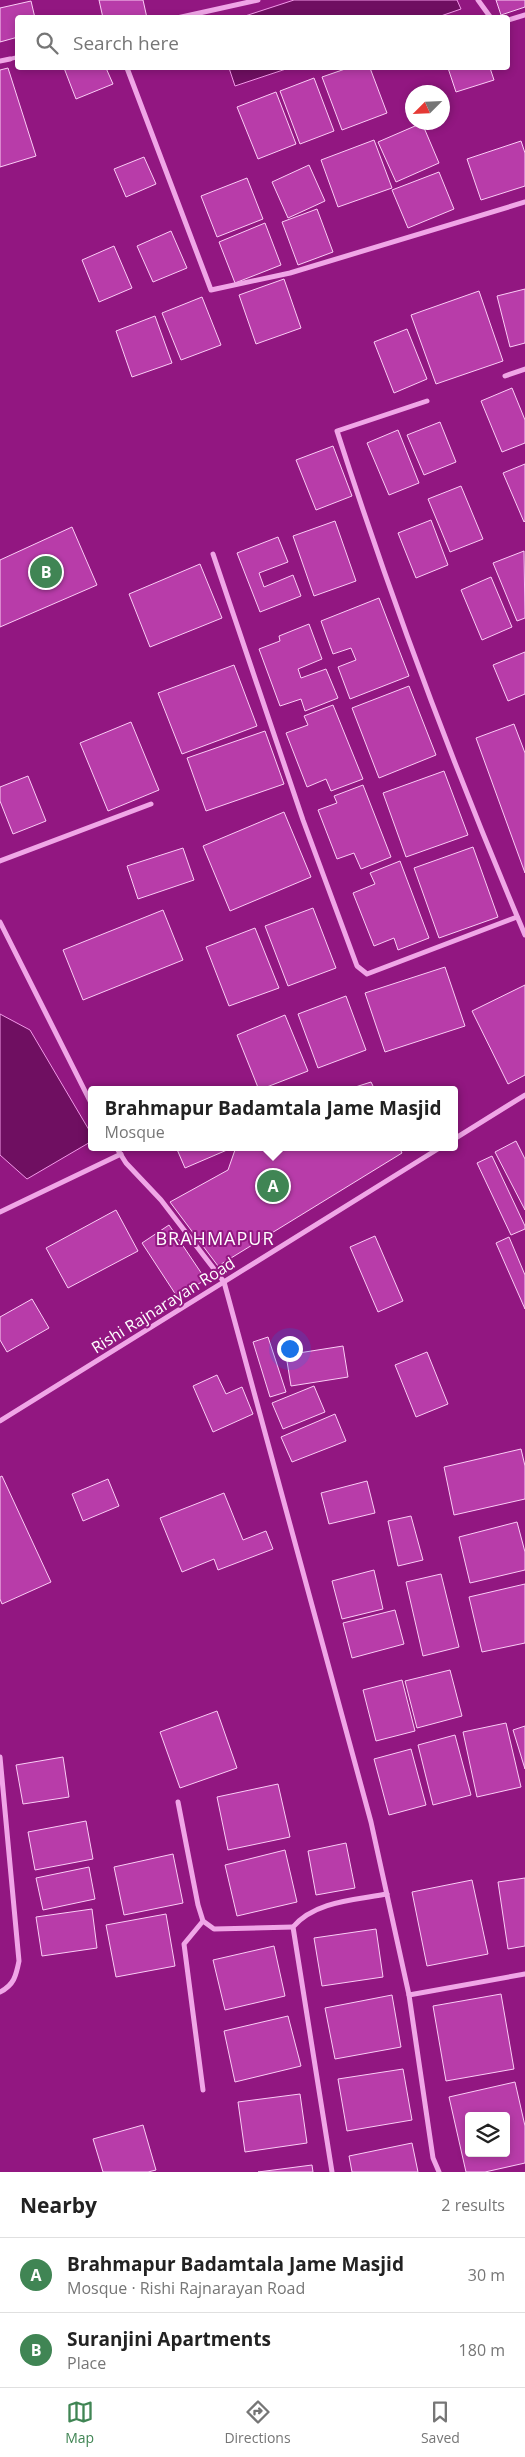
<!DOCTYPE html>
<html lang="en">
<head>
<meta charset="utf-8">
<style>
	:root { --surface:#fff; --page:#f6f6f6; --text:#222; --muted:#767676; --line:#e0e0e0; --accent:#408554 }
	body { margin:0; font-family:"Open Sans",sans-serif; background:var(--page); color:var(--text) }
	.controls { position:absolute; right:15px; bottom:15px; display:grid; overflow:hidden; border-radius:5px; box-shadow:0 2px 8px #0003 }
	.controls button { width:45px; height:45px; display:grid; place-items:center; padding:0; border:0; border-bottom:1px solid var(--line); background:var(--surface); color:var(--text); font:25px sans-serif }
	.compass { position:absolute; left:405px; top:85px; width:45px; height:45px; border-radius:50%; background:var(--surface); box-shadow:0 2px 8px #0003; rotate:246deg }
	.you { position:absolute; left:289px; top:1348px; width:18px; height:18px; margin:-12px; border:4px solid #fff; border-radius:50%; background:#1a73e8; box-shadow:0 0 0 8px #1a73e833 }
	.badge { display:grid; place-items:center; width:32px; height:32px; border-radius:50%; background:var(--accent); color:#fff; font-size:16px; font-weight:700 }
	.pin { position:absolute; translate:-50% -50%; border:2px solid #fff; box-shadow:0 1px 5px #0006 }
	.popup { position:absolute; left:88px; top:1086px; width:370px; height:65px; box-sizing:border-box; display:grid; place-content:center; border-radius:5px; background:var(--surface); filter:drop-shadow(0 1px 4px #0005); font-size:16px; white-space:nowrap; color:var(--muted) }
	.popup b { font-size:19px; color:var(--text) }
	.popup::after { content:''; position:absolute; left:50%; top:100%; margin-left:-10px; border:10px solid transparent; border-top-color:var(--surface) }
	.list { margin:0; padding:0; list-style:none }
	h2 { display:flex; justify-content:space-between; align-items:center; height:65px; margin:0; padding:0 20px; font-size:21px }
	h2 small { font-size:16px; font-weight:400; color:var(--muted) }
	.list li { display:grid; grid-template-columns:32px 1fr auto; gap:15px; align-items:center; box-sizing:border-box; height:75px; padding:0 20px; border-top:1px solid var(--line) }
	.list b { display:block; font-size:19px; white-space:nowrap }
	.list p { margin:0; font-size:16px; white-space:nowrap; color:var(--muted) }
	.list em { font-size:16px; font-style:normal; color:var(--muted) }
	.icon { flex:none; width:28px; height:28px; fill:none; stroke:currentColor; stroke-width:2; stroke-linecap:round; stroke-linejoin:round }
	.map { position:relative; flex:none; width:525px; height:2172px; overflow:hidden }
	.search { position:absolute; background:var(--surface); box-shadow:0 2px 8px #0003; left:15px; right:15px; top:15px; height:55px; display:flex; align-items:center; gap:12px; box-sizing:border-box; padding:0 18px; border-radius:5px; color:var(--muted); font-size:19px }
	.sheet { height:215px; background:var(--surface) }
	nav { display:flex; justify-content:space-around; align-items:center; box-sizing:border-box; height:70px; border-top:1px solid var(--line); background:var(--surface); font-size:14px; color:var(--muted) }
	nav a { display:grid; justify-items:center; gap:2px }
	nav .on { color:var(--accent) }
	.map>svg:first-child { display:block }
	.water { fill:#6f0f61; stroke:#f399e9 }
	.building { fill:#b83ca9; stroke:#fbcdf6; fill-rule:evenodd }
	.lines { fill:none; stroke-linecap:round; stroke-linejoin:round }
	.service { stroke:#f0a6e7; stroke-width:4 }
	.minor { stroke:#f0a6e7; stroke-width:5 }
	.labels { text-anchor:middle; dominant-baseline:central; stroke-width:4; stroke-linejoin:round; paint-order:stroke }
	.street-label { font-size:16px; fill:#fff; stroke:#921781 }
	.neighbourhood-label { font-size:18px; letter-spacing:1px; fill:#fff; stroke:#921781 }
</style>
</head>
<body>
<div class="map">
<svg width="525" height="2172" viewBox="0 0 525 2172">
	<rect width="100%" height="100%" fill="#921781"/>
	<g class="water">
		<path d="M294,0H457L461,9L435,18L242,17Z"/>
		<path d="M229,68H289L235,86Z"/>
		<path d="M0,1014L30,1030L92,1135V1141L27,1179L0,1155Z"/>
	</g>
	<g class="building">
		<path d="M99,0H143L147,18H103Z"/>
		<path d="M496,0H525V7L501,15Z"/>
		<path d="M31,1L35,18H18V37L0,42V8Z"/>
		<path d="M8,68L36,156L0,167V70Z"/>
		<path d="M64,68H106L113,84L76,99Z"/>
		<path d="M348,68H370L387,113L342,130L322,77Z"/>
		<path d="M448,68H490L494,80L456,92Z"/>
		<path d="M314,78L334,131L300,144L280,91Z"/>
		<path d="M276,92L296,144L258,159L237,107Z"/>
		<path d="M422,123L439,163L396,182L378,142Z"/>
		<path d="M374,140L392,188L338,207L321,160Z"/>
		<path d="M521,141L525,153V186L481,200L467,159Z"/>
		<path d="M144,157L156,184L126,197L114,169Z"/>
		<path d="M309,165L325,201L288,218L272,182Z"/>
		<path d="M439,172L454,209L408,228L392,190Z"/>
		<path d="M247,178L263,219L217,237L201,196Z"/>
		<path d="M317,209L333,252L298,265L282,222Z"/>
		<path d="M265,223L281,265L235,283L219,242Z"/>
		<path d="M171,231L187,268L153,282L137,246Z"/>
		<path d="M114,246L132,288L99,302L82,260Z"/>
		<path d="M284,279L301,328L256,344L239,295Z"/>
		<path d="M525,289V343L510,347L497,296Z"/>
		<path d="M479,291L503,361L436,384L411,315Z"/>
		<path d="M202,297L221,345L181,360L162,313Z"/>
		<path d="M155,316L172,363L132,377L116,331Z"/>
		<path d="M407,329L427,379L394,393L374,342Z"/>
		<path d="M512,388L525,420V443L502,452L481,401Z"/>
		<path d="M440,422L456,462L424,475L407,435Z"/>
		<path d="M398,430L419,483L389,495L367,443Z"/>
		<path d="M333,446L352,496L316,510L296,460Z"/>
		<path d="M525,464V521L524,522L503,473Z"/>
		<path d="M461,486L483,539L450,552L428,499Z"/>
		<path d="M431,520L448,565L416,578L398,533Z"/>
		<path d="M335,521L356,581L314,596L293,536Z"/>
		<path d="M72,527L97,585L0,627V560Z"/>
		<path d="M278,537L288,562L259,573L264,587L293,575L301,596L260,612L237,553Z"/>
		<path d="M524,551L525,618L517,621L493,563Z"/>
		<path d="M200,564L222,618L150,647L129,594Z"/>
		<path d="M491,577L512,627L482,640L461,590Z"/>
		<path d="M379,598L409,676L350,699L338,667L356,660L351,648L333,654L321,621Z"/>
		<path d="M309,624L322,659L298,669L301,678L326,669L338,698L305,711L301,699L280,706L259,649L280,641L279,636Z"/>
		<path d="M525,652V694L508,701L493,665Z"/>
		<path d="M234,665L257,726L182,754L158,693Z"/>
		<path d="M409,686L436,755L379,778L352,708Z"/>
		<path d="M333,705L363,779L331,791L326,779L307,787L286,733L308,725L304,716Z"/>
		<path d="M131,722L159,790L108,811L80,743Z"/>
		<path d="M514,724L525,753V873L476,738Z"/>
		<path d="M265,731L284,784L206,811L187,758Z"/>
		<path d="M444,771L468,835L406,857L383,793Z"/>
		<path d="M28,776L46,821L13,834L0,801V787Z"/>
		<path d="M363,785L391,857L361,869L354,853L337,859L318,810L337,803L334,796Z"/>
		<path d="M284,812L311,877L230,911L203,846Z"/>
		<path d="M473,847L498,917L439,938L414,868Z"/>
		<path d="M183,848L194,880L138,899L127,866Z"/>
		<path d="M400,861L429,938L398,950L394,938L374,946L353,893L375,884L370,873Z"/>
		<path d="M313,908L336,968L288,986L265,926Z"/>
		<path d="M163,910L183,960L83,1000L63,950Z"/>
		<path d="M255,928L279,988L229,1006L206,947Z"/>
		<path d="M445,967L465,1026L385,1052L365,993Z"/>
		<path d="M525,985V1075L508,1084L472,1011Z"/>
		<path d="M346,996L366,1050L318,1068L298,1014Z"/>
		<path d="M285,1015L308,1071L259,1090L237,1035Z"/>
		<path d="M371,1082L375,1090H346Z"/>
		<path d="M516,1141L525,1159V1210L495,1152Z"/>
		<path d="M176,1147H226L227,1150L185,1168Z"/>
		<path d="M236,1147H399L402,1153L218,1266L170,1202L228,1170Z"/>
		<path d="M492,1156L525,1226V1229L511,1235L477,1163Z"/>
		<path d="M116,1210L138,1251L68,1288L46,1248Z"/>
		<path d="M169,1225L206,1280L176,1295L142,1243Z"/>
		<path d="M375,1236L403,1301L378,1312L350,1247Z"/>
		<path d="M509,1237L525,1275V1309L496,1243Z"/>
		<path d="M32,1299L49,1328L7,1352L0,1340V1317Z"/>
		<path d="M268,1337L286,1392L270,1397L253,1342Z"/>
		<path d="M343,1346L348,1377L291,1386L286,1355Z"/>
		<path d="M427,1352L448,1404L416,1417L395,1365Z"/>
		<path d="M217,1375L226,1394L242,1387L253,1414L213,1432L193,1386Z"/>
		<path d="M314,1386L325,1412L283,1429L272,1403Z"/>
		<path d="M335,1414L346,1441L292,1462L281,1437Z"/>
		<path d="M521,1449L525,1466V1499L454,1515L444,1467Z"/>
		<path d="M2,1476L51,1582L2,1604L0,1599V1477Z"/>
		<path d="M108,1479L119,1506L83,1521L72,1494Z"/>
		<path d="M367,1481L375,1513L329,1524L321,1493Z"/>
		<path d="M224,1493L243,1540L266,1531L273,1549L218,1570L214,1559L182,1572L160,1518Z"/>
		<path d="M411,1516L423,1560L398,1566L388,1521Z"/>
		<path d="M517,1522L525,1552V1570L470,1583L459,1537Z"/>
		<path d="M374,1570L383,1609L342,1619L332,1581Z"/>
		<path d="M441,1574L459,1647L423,1656L406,1582Z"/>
		<path d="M525,1584V1643L482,1652L469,1597Z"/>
		<path d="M395,1610L404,1644L352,1658L343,1623Z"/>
		<path d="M450,1670L462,1716L417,1728L405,1681Z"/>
		<path d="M402,1680L415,1731L376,1741L363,1690Z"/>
		<path d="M217,1711L237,1768L180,1788L160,1732Z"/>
		<path d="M506,1723L521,1787L477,1797L463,1732Z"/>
		<path d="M525,1726V1769L513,1730Z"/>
		<path d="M455,1735L471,1795L433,1805L418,1745Z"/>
		<path d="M411,1749L426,1805L389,1815L374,1759Z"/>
		<path d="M63,1757L69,1797L23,1804L16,1765Z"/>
		<path d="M278,1784L290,1837L228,1850L217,1797Z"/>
		<path d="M86,1821L93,1859L35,1870L28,1832Z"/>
		<path d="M346,1843L355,1888L316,1895L308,1851Z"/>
		<path d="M285,1850L297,1902L237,1916L225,1865Z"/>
		<path d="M173,1854L183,1903L124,1915L114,1867Z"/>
		<path d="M89,1867L95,1899L43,1910L36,1878Z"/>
		<path d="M525,1878V1946L508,1949L498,1882Z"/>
		<path d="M472,1880L488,1954L427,1966L412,1892Z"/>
		<path d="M92,1909L97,1948L42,1956L36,1917Z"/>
		<path d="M166,1914L175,1966L116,1977L106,1925Z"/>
		<path d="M376,1929L383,1977L322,1986L314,1938Z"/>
		<path d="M274,1946L285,1996L225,2010L213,1960Z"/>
		<path d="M501,1994L514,2069L446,2081L433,2006Z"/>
		<path d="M392,1995L401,2047L335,2059L325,2008Z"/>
		<path d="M288,2016L301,2066L235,2082L224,2031Z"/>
		<path d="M403,2069L412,2120L347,2131L338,2079Z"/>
		<path d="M515,2082L525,2126V2163L485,2172H466L449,2097ZM469,2116H506V2153H469Z"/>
		<path d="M300,2094L307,2143L245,2152L238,2102Z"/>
		<path d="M143,2125L156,2170L148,2172H103L93,2139Z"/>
		<path d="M412,2143L418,2172H352L349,2156Z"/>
		<path d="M312,2165L313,2172H258Z"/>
	</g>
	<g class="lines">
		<path class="service" d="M10,59L18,57"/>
		<g class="minor">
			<path d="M478,0L491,18"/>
			<path d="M177,18L258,0"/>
			<path d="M508,20L525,15"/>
			<path d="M0,61L10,59"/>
			<path d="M127,68L211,290L290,273L525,202"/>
			<path d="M505,376L525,369"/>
			<path d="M427,401L337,431C392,602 455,770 525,935"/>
			<path d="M213,554L303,820L357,966L367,974L517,917"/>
			<path d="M0,861L151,804"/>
			<path d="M0,922L92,1105"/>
			<path d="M454,1139L525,1095"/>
			<path d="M116,1147L126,1163L161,1200L224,1282L371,1822L409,1995L433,2158L439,2172"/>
			<path d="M0,1212L121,1154"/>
			<path d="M0,1421L441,1147"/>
			<path d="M0,1757L19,1961C16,1976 14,1985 0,1992"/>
			<path d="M178,1802L198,1905L203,1921L214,1929L293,1927"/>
			<path d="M409,1995L525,1974"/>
			<path d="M203,2090L184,1944L203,1921"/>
			<path d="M332,2172L293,1927C315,1901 355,1900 387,1894"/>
		</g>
	</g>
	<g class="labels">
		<g class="street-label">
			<text transform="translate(163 1305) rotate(-32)">Rishi Rajnarayan Road</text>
		</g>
		<g class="neighbourhood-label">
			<text x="215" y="1238">BRAHMAPUR</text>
		</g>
	</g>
</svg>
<div class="controls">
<button><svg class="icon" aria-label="layers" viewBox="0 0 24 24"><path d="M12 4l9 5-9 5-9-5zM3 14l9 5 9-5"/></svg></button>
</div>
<svg class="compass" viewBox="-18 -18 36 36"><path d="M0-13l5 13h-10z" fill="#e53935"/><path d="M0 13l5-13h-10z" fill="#767676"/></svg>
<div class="you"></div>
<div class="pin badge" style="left:273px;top:1186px">A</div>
<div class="popup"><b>Brahmapur Badamtala Jame Masjid</b>Mosque</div>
<div class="pin badge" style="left:46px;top:572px">B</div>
<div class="search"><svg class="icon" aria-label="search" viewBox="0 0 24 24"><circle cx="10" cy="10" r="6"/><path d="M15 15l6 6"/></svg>Search here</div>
</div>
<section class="sheet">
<h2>Nearby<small>2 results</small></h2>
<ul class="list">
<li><span class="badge">A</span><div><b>Brahmapur Badamtala Jame Masjid</b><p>Mosque · Rishi Rajnarayan Road</p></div><em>30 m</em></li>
<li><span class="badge">B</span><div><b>Suranjini Apartments</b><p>Place</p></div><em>180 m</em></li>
</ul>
</section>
<nav>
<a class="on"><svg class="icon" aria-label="map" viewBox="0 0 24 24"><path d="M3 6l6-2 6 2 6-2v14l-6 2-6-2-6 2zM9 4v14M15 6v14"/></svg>Map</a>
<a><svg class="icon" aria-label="directions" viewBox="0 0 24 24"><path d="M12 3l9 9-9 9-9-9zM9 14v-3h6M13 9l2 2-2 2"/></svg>Directions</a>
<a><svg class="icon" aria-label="saved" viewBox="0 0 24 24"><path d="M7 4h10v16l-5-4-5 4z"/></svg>Saved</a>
</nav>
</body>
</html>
